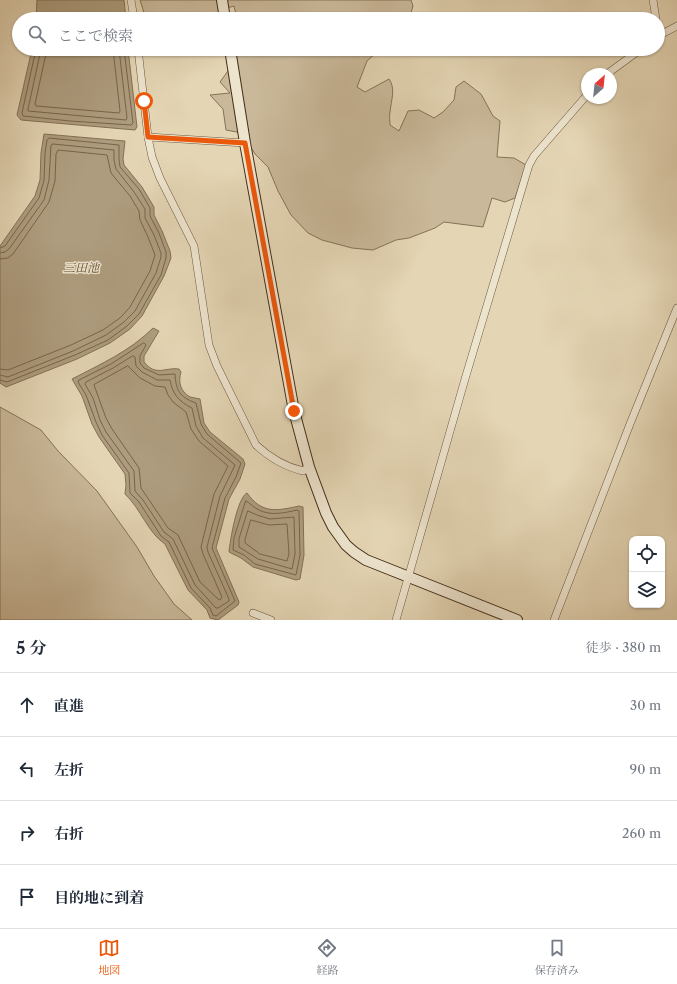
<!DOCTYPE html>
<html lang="ja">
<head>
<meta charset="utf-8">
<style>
	:root { --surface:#fff; --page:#f2f2f3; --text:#1f2937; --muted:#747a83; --line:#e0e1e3; --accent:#ea580c }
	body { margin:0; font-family:"Libre Caslon Text","Noto Serif JP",serif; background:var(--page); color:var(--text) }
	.controls { position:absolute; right:12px; bottom:12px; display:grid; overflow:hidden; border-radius:8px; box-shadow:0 1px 3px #0004 }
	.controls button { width:36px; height:36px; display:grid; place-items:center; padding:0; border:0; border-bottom:1px solid var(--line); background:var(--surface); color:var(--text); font:20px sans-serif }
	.compass { position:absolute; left:581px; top:68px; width:36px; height:36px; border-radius:50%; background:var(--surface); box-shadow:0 1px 3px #0004; rotate:27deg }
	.stop { position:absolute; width:12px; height:12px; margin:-9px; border:3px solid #ea580c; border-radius:50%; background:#fff }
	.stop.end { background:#ea580c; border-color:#fff; box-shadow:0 1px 4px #0008 }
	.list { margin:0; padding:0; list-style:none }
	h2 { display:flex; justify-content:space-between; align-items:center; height:52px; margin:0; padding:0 16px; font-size:17px }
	h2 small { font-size:13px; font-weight:400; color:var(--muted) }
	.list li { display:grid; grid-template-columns:26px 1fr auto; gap:12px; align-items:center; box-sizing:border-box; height:64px; padding:0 16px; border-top:1px solid var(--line) }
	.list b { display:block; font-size:15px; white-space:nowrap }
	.list em { font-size:13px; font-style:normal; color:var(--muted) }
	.icon { flex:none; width:22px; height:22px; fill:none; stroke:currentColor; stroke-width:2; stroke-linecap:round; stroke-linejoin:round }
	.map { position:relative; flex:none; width:677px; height:620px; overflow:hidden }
	.search { position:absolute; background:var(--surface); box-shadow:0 1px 3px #0004; left:12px; right:12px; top:12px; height:44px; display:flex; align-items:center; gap:10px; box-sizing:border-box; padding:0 14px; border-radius:22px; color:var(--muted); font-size:15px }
	.sheet { height:308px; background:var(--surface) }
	nav { display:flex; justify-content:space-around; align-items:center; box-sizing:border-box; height:56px; border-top:1px solid var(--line); background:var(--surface); font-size:11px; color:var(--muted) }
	nav a { display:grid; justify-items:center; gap:2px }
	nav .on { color:var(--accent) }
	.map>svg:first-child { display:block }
	.green { fill:#c9b899; stroke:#867258 }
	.water { fill:#ad9c7e; stroke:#837054 }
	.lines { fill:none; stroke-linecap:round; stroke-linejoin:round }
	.shore { stroke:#78644a; stroke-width:1 }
	.street-casing { stroke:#6b573e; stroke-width:8 }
	.secondary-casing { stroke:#432d16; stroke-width:12 }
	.street { stroke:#ede4ce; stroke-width:7 }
	.secondary { stroke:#ede4ce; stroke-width:10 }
	.route { stroke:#ea580c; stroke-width:5 }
	.labels { text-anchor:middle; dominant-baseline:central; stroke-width:3; stroke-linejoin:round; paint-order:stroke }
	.water-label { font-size:12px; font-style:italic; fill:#5e4930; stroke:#ede4ce }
</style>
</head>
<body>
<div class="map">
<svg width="677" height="620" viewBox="0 0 677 620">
	<rect width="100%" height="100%" fill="#e4d5b4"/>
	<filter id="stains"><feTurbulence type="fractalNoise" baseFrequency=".005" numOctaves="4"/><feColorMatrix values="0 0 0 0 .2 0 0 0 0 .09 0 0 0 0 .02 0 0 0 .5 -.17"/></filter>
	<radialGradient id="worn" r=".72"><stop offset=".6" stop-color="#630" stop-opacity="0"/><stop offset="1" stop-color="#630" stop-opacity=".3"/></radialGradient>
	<g class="green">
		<path d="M140,0H411L413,6L409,19H237L234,6L220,10L221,19H146Z"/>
		<path d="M239,49H399V50L377,52L367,61L357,87L365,92L389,79C396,88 391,101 390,112C389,116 390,121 390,125L399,131L408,111L419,110L434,118L443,112L454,100L456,87L464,81L481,94L493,116L500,121L497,157L514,158L526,165L515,198L505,202L492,198L483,227L444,222L435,228L409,238L396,240L373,250L352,248L322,240L308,233L291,215L278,191L268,167L255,154L242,133L226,130L223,109L210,95L230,93L220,82L233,64Z"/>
		<path d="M0,407L41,430L58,451L97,491L137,547L154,576L174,604L192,620H0Z"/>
	</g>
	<g class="water">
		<path d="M37,0H124L126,19H36Z"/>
		<path d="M32,49H128L137,127L135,130L21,120L17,115Z"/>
		<path d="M44,134L125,141L123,159L124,165L142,187L154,207V215L162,231L170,251L171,258L164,276L142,316L130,329L110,343L77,359L6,387L0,383V246L35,196L40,180L41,153Z"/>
		<path d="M153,328L159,331L144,356V362C156,377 165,367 179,369L181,372C178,382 180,391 190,397C193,398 197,398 200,399L204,423L210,432L243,459L245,464L240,479L229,499L216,548L239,602L238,605L218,620L210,618L207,610L188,590L165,544C148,533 141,509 125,494L126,485L125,474L99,437L92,424L82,396L72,379C101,364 130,351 153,328Z"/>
		<path d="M247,493C262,514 276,511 299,506L303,507L304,555L300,579L296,580L253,567L241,558L229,552C230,541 237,498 247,493Z"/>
	</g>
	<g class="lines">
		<g class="shore">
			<path d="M36,49L22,113L23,116L70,121L131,125L133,123L124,49"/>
			<path d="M41,49L28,109V111L126,120L127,118L119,49"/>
			<path d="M47,49L35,104L36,106L119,113L120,111L113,49"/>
			<path d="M0,248L5,246L39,198L44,180L45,153L47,140L49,138L119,145V159L120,167L139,189L150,208V216L159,233L166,252V258L161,275L139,314L127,326L108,340L75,355L7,382L0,380"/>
			<path d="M0,253L5,252L9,249L44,200L49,180L51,145L53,144L114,150V160L116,169L134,192L145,209V218L154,235L161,253V257L156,273L135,311L124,322L106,335L73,351L8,377L0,375"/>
			<path d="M0,259L8,258L13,254L49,202L55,181L56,154L58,150L107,155L111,173L130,196L139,211L140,220L148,237L155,255L150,271L130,307L120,318L103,330L71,345L8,370L0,369"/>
			<path d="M144,343L146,345L140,356V363L144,368L159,375L175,374C176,390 179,397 196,403L201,424L207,434L241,463L236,477L225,498L212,548L235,601L216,616L213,615L210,608L191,588L169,542L161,536L139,502L130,493L129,473L102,435L96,422L86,395L78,382L79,380L111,364Z"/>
			<path d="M133,356L135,357L136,366L142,372L157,380H170C172,393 179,402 192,408L196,426L203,438L235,465L220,496L207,547L208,552L229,599V601L218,608H216L195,585L173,539L164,532L143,500L135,491L134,471L106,432L100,420L93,398L85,384L86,382L113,368Z"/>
			<path d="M128,366L140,378L155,386L165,387L168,395L173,402L186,412L191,429L199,441L228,466L214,494L201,547L203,554L222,597L220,600L218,599L200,582L178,535L168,528L141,488L139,468L112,429L106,418L94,385Z"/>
			<path d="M246,501C250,503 254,508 259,510C271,516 284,513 297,510L299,511L300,555L296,575L255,564L244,555L233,550L234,538Z"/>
			<path d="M248,511L257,515L270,519L294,517L295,554L292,569L258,559L239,547V539Z"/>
			<path d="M251,520L269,525L287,524L289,554L287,561L260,554L245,543V540Z"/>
		</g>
		<g class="street-casing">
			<g id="street">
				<path d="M131,0L134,19"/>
				<path d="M653,0L656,19"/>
				<path d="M658,36L677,26"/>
				<path d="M138,49L148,137L152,157L160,178L194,246L209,345L217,366L256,445C269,457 286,467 303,471L309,467"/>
				<path d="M607,74L641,49"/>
				<path d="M148,137L245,143"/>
				<path d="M253,613L271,620"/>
				<path d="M396,620L465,379L529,165L534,156L587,95"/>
				<path d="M554,620L630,424L677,308"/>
			</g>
		</g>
		<g class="secondary-casing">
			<g id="secondary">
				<path d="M222,0L225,19"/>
				<path d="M230,49L245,143L294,411L309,467L326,513L333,527L346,545L354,552L366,560L517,620"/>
			</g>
		</g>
		<use href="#street" class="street"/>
		<use href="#secondary" class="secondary"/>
	</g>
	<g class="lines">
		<path class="route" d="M144,101L148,137L245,143L294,411"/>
	</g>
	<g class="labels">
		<g class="water-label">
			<text x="81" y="267">三田池</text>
		</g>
	</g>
	<rect width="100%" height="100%" filter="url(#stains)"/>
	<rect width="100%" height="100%" fill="url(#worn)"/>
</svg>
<div class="controls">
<button><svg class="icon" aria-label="locate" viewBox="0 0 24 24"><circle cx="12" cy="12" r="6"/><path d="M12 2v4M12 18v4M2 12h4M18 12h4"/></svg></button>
<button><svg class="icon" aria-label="layers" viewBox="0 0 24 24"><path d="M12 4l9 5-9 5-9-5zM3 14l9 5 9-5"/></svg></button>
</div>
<svg class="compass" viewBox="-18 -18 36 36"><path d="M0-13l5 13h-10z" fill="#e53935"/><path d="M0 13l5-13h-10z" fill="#747a83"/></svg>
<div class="stop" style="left:144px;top:101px"></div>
<div class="stop end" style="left:294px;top:411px"></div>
<div class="search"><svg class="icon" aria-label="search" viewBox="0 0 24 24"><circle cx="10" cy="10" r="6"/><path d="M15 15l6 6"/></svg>ここで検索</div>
</div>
<section class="sheet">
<h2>5 分<small>徒歩 · 380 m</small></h2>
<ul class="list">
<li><svg class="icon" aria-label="ahead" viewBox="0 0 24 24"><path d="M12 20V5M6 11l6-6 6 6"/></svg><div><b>直進</b></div><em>30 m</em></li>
<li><svg class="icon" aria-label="left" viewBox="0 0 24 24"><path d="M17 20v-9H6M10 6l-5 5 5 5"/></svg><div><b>左折</b></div><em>90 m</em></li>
<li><svg class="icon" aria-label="right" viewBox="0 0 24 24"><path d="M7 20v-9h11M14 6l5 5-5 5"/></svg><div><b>右折</b></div><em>260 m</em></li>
<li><svg class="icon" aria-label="arrive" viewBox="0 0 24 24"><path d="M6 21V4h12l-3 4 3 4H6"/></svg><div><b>目的地に到着</b></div></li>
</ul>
</section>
<nav>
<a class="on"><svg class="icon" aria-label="map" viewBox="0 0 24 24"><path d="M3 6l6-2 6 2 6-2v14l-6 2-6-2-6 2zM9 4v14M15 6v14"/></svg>地図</a>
<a><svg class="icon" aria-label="directions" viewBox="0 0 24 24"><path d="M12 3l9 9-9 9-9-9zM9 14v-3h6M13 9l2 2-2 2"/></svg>経路</a>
<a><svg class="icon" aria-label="saved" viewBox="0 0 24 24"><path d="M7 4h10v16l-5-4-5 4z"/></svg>保存済み</a>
</nav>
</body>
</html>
